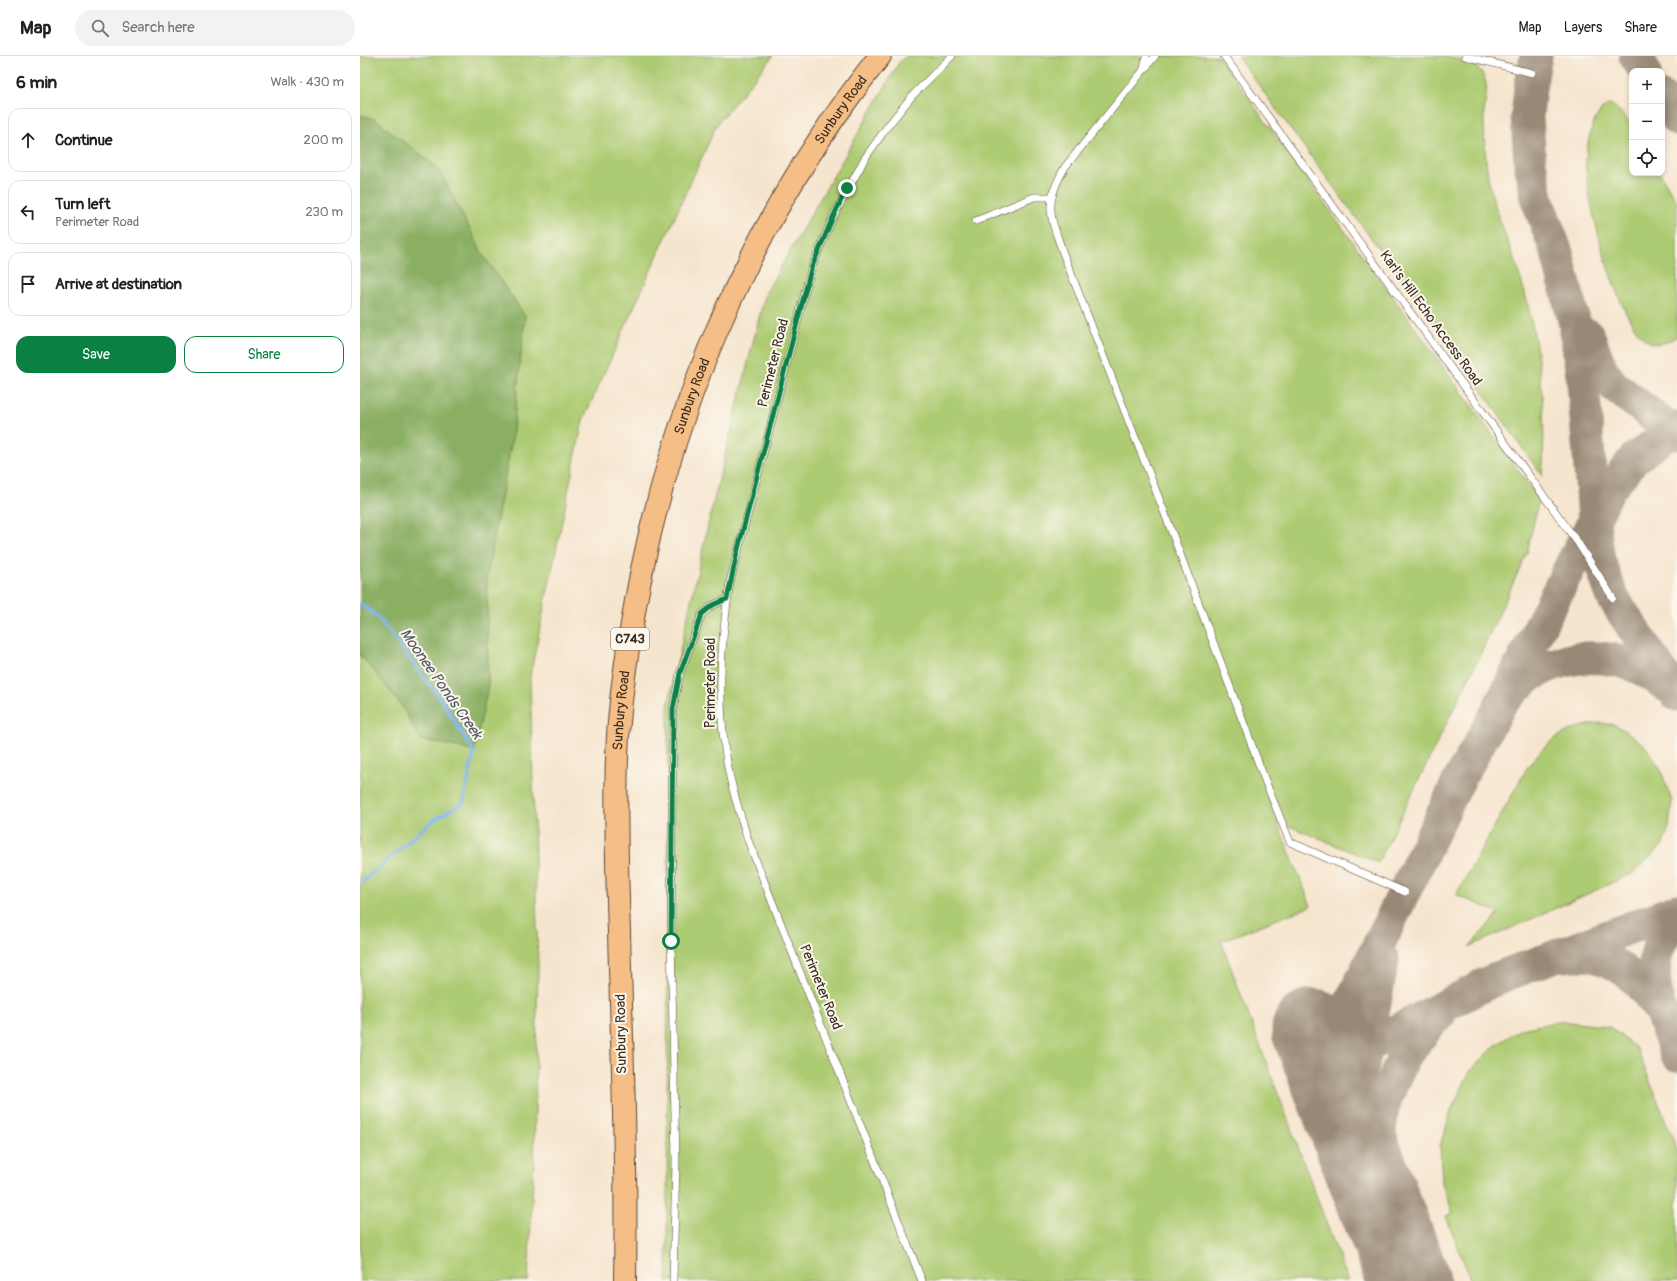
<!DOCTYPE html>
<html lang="en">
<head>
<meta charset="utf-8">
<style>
	:root { --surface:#fff; --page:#f2f2f2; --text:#202124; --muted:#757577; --line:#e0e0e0; --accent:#0b8043 }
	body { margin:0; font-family:Pangolin,sans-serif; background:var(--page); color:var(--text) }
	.controls { position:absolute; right:12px; top:12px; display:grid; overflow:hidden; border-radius:8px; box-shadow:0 2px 6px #0003 }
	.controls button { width:36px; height:36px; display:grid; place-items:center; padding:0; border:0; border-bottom:1px solid var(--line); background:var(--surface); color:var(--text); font:20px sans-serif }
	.stop { position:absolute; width:12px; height:12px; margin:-9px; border:3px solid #0b8043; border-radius:50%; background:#fff }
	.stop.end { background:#0b8043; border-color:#fff; box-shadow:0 1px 4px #0008 }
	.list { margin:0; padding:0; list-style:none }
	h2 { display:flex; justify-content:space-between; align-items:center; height:52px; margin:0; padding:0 16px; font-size:17px }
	h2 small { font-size:13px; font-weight:400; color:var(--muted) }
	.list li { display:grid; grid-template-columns:26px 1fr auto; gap:12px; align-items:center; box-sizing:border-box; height:64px; margin:0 8px 8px; padding:0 8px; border:1px solid var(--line); border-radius:12px }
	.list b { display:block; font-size:15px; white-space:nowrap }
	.list p { margin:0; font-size:13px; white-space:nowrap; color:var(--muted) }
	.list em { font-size:13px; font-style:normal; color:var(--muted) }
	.actions { display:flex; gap:8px; padding:12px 16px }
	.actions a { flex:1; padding:9px 0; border:1px solid var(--accent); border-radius:12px; text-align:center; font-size:14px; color:var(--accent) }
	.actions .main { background:var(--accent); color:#fff }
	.icon { flex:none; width:22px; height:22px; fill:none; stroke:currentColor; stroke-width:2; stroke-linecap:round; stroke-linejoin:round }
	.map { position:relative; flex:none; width:1317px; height:1225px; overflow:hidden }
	header { display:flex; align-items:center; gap:24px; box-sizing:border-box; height:56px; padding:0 20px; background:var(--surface); border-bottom:1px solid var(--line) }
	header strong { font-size:19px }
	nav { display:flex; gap:22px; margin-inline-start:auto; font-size:14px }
	.search { width:280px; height:36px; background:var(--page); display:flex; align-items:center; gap:10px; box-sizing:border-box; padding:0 14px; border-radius:22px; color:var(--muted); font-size:15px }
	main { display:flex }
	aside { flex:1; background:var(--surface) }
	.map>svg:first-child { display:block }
	.green { fill:#adcb72; stroke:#747a48 }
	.forest { fill:#8aaf64; stroke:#626c41 }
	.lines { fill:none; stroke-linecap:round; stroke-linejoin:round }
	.stream { stroke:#7eb0ea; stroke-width:3.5 }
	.taxiway { stroke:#988876; stroke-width:33 }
	.runway { stroke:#988876; stroke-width:83 }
	.service-casing { stroke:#574638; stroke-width:8 }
	.primary-casing { stroke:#574638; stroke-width:24 }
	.service { stroke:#fff; stroke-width:7 }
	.primary { stroke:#f6be87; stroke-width:22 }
	.route { stroke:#0b8043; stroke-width:5 }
	.labels { text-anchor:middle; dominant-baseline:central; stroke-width:4; stroke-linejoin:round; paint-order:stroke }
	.shield { fill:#fbf7ec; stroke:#75685c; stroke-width:1 }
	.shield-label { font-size:13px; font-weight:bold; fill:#3b2a1e }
	.street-label { font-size:14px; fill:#3b2a1e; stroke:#fbf7ec }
	.water-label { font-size:15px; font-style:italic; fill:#525965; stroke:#fbf7ec }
</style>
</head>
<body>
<header>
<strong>Map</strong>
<div class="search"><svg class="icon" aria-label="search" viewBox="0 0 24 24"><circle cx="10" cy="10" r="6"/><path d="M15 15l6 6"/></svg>Search here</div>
<nav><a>Map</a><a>Layers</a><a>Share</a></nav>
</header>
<main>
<aside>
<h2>6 min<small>Walk · 430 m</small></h2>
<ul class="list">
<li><svg class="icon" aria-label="ahead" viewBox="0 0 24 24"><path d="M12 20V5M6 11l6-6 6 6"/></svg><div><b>Continue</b></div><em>200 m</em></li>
<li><svg class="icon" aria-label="left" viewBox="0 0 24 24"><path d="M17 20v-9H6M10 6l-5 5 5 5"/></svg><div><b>Turn left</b><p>Perimeter Road</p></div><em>230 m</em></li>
<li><svg class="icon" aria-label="arrive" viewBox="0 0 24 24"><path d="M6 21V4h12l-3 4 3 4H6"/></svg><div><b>Arrive at destination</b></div></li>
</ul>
<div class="actions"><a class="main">Save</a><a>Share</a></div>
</aside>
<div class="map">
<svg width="1317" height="1225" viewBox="0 0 1317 1225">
	<rect width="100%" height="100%" fill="#fbf7ec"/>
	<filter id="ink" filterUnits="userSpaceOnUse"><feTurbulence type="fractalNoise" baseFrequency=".025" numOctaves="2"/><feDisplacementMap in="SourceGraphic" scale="8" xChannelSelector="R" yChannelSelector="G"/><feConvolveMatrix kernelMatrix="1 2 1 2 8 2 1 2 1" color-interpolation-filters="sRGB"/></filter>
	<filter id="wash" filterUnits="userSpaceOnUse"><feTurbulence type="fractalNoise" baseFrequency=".012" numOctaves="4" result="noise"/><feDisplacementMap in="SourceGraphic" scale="16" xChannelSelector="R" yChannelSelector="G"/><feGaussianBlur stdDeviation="0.9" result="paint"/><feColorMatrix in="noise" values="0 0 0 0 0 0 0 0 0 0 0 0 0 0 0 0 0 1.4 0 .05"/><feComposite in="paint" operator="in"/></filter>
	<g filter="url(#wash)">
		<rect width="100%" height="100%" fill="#f6e5ce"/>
		<g class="green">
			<path d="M0,0H413L357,68L223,364L170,620L178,909L174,1103L168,1225H0V548L128,631L127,519L152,382L165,260L124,201L15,63L0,59Z"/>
			<path d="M546,0H858L1179,443L1167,497L1120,599L1018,807L917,765L951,850L861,885L988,1225H307L308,649L350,460L405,238L540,5Z"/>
			<path d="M877,0H1087C1099,4 1115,6 1122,17C1131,32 1124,46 1124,62C1124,78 1125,96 1127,113C1131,148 1147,181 1158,214C1178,276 1188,355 1182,420L1118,329L1126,324L1109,299L1101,304Z"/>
			<path d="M1250,48C1258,52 1268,63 1272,72C1274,79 1272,107 1272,117H1300L1317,146V280C1309,285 1301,290 1292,287C1259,278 1227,145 1226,113C1225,95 1231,55 1250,48Z"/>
			<path d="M1240,667L1255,669L1273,680L1285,690L1300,712L1312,745L1309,772L1302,790L1272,818L1109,891L1139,857L1096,839L1167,712C1188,683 1205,672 1240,667Z"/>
			<path d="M1201,965L1250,971L1277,993L1317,1093V1225H1111L1086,1160L1093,1157L1082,1127L1080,1090L1092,1052L1111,1014L1136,989L1161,973Z"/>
		</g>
		<path class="forest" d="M0,59L15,63L78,112L124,201L165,260L152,382L127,519L128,631L114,696L98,691L61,684L41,649L0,598Z"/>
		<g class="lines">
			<path class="stream" d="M0,548L18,561L82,645L114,696L103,747L72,765L0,828"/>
			<g class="taxiway">
				<path d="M1176,0L1170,32L1167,61L1170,107L1178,146L1197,197L1215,269L1223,327L1235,475L1239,504L1253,542L1317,639"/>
				<path d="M1275,0L1285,15"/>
				<path d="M1302,41L1317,64"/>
				<path d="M1228,279L1243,316L1254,330L1317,378"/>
				<path d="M1149,639C1190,593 1260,589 1306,630"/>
				<path d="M1317,865C1276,902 1300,957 1317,999"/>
				<path d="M1205,900C1249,893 1275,919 1298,952"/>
				<path d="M1140,921L967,1011L970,988L1098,726L1135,659L1249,434L1274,403L1317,371"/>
				<path d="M1121,930L1140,921L1317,854"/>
				<path d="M1002,1100L997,1041L1023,904"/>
				<path d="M1023,1155L1017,1103L1023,1050L1042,1004L1073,964L1079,960"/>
			</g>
			<path class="runway" d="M953,974L1049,1225"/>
		</g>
	</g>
	<g filter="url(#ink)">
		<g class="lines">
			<g class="service-casing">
				<g id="service">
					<path d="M795,0L705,111C683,149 690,159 703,197L805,458L906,727L930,786L1045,836"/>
					<path d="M864,0L1218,487L1253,542"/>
					<path d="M1105,0L1172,17"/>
					<path d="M784,12L786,0"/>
					<path d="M616,165L674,141H692"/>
					<path d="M313,1225L316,1105L311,885L313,653L320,617L342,558L353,549L367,543"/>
					<path d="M562,1225L389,787C382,764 374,741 369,717C356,653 360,590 370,526L451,213L473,161L505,102L527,71L552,40L592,0"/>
				</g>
			</g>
			<g class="primary-casing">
				<g id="primary">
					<path id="s1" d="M265,1225C267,1109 262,992 259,876C257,818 255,760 257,702C258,659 264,616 271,574C304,365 388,166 520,0"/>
				</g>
			</g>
			<use href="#service" class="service"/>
			<use href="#primary" class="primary"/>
		</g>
	</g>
	<g class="lines" filter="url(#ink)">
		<path class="route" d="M311,885L313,653L320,617L342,558L353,549L367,543L377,497L451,213L473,161L487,132"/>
	</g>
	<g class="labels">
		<rect class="shield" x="251" y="572" width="38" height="22" rx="3"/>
		<g class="shield-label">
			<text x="270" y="583">C743</text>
		</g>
		<g class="street-label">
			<text stroke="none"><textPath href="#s1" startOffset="1218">Sunbury Road</textPath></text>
			<text transform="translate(1071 262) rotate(54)">Karl's Hill Echo Access Road</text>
			<text transform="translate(413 307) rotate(-76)">Perimeter Road</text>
			<text stroke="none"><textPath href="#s1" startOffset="894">Sunbury Road</textPath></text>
			<text transform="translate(350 627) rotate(-90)">Perimeter Road</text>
			<text stroke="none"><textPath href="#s1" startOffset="571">Sunbury Road</textPath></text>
			<text transform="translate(461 931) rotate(68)">Perimeter Road</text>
			<text transform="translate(261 978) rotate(-91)">Sunbury Road</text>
		</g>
		<g class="water-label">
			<text transform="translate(81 628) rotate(55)">Moonee Ponds Creek</text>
		</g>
	</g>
</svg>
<div class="controls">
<button>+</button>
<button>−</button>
<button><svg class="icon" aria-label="locate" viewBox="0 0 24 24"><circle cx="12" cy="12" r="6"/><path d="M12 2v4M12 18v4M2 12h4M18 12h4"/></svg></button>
</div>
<div class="stop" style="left:311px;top:885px"></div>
<div class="stop end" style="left:487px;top:132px"></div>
</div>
</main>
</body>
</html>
